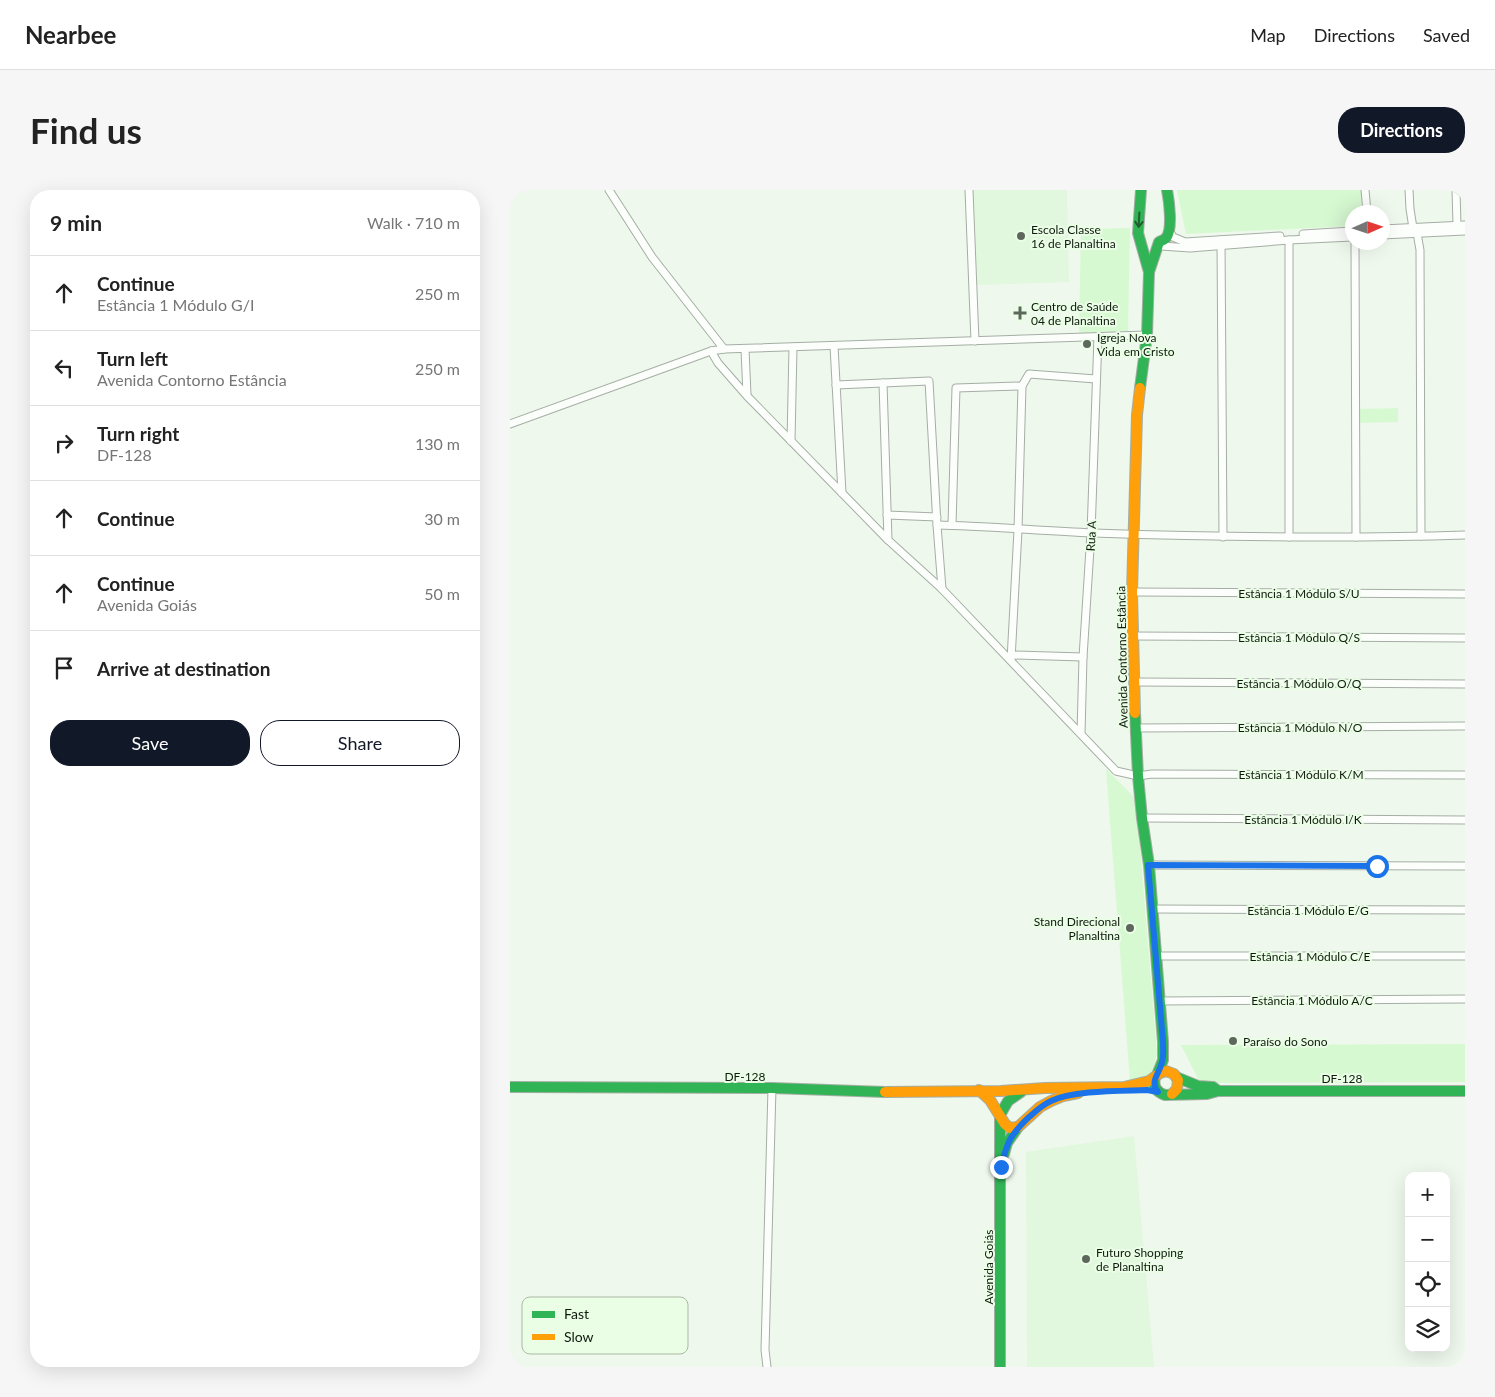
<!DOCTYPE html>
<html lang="en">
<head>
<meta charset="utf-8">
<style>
	:root { --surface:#fff; --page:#f6f6f6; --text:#222; --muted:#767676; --line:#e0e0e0; --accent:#111827 }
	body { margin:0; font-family:Lato,sans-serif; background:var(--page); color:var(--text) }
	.controls { position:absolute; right:15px; bottom:15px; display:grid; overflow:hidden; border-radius:10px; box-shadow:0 5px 20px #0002 }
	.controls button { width:45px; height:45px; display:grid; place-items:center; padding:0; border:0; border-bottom:1px solid var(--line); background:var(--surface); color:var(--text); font:25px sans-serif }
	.compass { position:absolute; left:835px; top:15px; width:45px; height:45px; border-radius:50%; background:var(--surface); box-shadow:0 5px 20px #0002; rotate:87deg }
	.stop { position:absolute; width:15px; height:15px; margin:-11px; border:4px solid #1a73e8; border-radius:50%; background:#fff }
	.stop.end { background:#1a73e8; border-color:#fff; box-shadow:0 1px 5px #0008 }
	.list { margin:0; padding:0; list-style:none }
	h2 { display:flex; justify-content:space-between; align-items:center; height:65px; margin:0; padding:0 20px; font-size:21px }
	h2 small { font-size:16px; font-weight:400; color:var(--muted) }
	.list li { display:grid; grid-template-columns:32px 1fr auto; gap:15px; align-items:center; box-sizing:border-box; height:75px; padding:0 20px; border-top:1px solid var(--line) }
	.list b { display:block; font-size:19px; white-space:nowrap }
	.list p { margin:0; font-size:16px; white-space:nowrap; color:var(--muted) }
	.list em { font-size:16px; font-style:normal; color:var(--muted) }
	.actions { display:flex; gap:10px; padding:15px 20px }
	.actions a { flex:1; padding:11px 0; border:1px solid var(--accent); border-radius:20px; text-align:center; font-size:18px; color:var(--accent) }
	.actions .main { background:var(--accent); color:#fff }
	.icon { flex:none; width:28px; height:28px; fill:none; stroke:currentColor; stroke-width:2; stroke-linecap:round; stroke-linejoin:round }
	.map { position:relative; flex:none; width:955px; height:1177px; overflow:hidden; border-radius:20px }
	header { display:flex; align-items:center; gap:30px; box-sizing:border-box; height:70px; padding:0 25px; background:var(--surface); border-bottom:1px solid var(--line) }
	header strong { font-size:24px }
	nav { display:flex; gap:28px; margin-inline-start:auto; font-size:18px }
	.intro { display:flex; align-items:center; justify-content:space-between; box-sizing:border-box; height:120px; padding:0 30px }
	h1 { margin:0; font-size:35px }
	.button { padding:12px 22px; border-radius:20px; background:var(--accent); color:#fff; font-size:18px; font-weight:700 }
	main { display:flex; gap:30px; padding:0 30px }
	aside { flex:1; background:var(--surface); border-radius:20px; box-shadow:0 5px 20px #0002 }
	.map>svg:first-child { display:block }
	.built { fill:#e2f8de }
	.green { fill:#d7f9d2 }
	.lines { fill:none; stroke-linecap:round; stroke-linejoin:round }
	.street-casing { stroke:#a5aea4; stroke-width:9 }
	.fast-casing { stroke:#a5aea4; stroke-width:12 }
	.slow-casing { stroke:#a5aea4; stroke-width:12 }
	.street { stroke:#fcfefc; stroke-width:7 }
	.fast { stroke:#30b455; stroke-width:10 }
	.slow { stroke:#ff9f0a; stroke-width:10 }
	.oneway { stroke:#1e5f2e }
	.route { stroke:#1a73e8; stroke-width:6 }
	.poi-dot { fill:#5e675c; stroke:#eafee6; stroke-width:2 }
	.labels { text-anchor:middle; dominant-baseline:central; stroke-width:4; stroke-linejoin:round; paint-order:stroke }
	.poi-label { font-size:12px; fill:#10190e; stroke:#eafee6; text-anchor:start }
	.street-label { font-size:12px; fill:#10190e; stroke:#eafee6 }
	.key { fill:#eafee6; stroke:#a9b9a5; stroke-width:1 }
	.key-label { font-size:14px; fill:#10190e }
</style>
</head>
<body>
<header>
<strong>Nearbee</strong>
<nav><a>Map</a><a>Directions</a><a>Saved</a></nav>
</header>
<div class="intro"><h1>Find us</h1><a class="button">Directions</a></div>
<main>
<aside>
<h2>9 min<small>Walk · 710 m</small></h2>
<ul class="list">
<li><svg class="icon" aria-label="ahead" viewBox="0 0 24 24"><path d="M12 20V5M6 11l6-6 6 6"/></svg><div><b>Continue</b><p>Estância 1 Módulo G/I</p></div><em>250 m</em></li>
<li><svg class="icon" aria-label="left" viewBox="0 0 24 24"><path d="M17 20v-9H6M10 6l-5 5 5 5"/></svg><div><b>Turn left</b><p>Avenida Contorno Estância</p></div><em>250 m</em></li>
<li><svg class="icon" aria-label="right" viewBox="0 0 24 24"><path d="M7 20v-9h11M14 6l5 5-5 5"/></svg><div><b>Turn right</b><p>DF-128</p></div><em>130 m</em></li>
<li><svg class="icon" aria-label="ahead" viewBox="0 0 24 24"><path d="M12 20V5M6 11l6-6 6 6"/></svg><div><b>Continue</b></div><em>30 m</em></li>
<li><svg class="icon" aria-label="ahead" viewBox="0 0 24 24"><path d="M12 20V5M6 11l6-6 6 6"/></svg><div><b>Continue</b><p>Avenida Goiás</p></div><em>50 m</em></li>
<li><svg class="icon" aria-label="arrive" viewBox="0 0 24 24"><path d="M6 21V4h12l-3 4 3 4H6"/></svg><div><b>Arrive at destination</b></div></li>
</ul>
<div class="actions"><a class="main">Save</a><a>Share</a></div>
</aside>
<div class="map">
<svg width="955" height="1177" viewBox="0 0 955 1177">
	<rect width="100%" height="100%" fill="#eef8ec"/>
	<g class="built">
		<path d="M463,0H557L559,92L467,95Z"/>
		<path d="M624,946L644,1177H517L516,962Z"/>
	</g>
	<g class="green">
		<path d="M667,0H851L852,22H842V36L676,44Z"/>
		<path d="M620,38L618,142L569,143L571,39Z"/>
		<path d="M888,218V232L850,233V219Z"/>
		<path d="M596,579L626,609L647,862C643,883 642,887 620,891Z"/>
		<path d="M955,854V892L690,893L671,855Z"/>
	</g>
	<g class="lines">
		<g class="street-casing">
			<g id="street">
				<path d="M99,0L142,67L214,159"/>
				<path d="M459,0L465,151"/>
				<path d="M855,0L857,22"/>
				<path d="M899,0L900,19L903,38L907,43L910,60L911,346"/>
				<path d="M946,0L947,35"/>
				<path d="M872,39L955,35"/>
				<path d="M659,40L663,47L675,52L770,46"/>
				<path d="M793,44L842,41"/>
				<path d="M872,45L955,41"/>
				<path d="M711,50L713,347"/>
				<path d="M779,50V347"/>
				<path d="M649,52L651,56L680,58L779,50L842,47"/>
				<path d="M845,52L846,347"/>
				<path d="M324,156L332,303"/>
				<path d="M235,159L237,205"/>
				<path d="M201,161L208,173L237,206L378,350L432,399L606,581L628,586L642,584L955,585"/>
				<path d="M373,193L378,350"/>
				<path d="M326,195L419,191L427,335L432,399"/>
				<path d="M0,234L201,161L214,159L637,145"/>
				<path d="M281,251L283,157"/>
				<path d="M377,325L427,327"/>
				<path d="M427,335C479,336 531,341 583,343C707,347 831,349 955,345"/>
				<path d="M442,335L446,198L512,196"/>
				<path d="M622,402L955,404"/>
				<path d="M623,446L955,448"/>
				<path d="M502,465L573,467"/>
				<path d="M501,470L508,340L512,196L519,184L586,189"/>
				<path d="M624,492L955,494"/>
				<path d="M625,538L955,536"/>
				<path d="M571,544L573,467L581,343L588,147"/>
				<path d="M632,628L955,630"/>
				<path d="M639,675L955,676"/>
				<path d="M642,719L955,720"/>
				<path d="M646,766H955"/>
				<path d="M649,811L955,809"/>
				<path d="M257,1177L255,1160L262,898"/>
			</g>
		</g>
		<g class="fast-casing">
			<g id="fast">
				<path d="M631,0L628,43L639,82"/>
				<path d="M630,198L637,145L639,82L649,52C651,51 654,50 656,48C663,40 659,10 657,0"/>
				<path d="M625,523L628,586L632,628L639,675L653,852V870L647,885"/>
				<path d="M645,887C643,896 646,902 655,905L697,904L708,901H955"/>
				<path d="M666,887L688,896L703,897L707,900"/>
				<path d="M0,897L262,898L375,902"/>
				<path d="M490,925V1177"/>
				<path d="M490,925L498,911L511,902"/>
				<path d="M494,964L497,953L508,937"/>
			</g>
		</g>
		<g class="slow-casing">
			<g id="slow">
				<path d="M625,523L622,402L627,225L630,198"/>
				<path d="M469,900L480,910L495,934L500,938L508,937L530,917L541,911L553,906L568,903"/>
				<path d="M375,902L491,901L535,898L614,897L639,891L650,883L656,881L664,884L668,890L667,899L662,904"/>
			</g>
		</g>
		<use href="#street" class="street"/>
		<use href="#fast" class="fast"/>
		<use href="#slow" class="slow"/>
	</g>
	<defs><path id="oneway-shaft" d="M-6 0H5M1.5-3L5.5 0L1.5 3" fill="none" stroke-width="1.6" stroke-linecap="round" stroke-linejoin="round" transform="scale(1.25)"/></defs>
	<use class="oneway" href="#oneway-shaft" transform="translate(629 30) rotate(93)"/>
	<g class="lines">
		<path class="route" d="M491,977C497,952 500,945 519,927C526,921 532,915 541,911C563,900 611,901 637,900L648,902C639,891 650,883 652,872C654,866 653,859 653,852L638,675L867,676"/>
	</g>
	<g class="poi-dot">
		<circle cx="511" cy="46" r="5"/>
		<path d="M507.5 115.5h5v5h5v5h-5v5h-5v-5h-5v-5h5z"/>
		<circle cx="577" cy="154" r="5"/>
		<circle cx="620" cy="738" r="5"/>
		<circle cx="723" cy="851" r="5"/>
		<circle cx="576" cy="1069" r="5"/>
	</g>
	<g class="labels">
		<g class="poi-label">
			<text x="521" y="39">Escola Classe<tspan x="521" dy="14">16 de Planaltina</tspan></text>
			<text x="521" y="116">Centro de Saúde<tspan x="521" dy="14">04 de Planaltina</tspan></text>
			<text x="587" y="147">Igreja Nova<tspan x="587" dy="14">Vida em Cristo</tspan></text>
			<text x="610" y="731" text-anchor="end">Stand Direcional<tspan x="610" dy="14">Planaltina</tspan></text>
			<text x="733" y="851">Paraíso do Sono</text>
			<text x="586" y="1062">Futuro Shopping<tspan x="586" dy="14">de Planaltina</tspan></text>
		</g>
		<g class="street-label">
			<text transform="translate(581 346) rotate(-87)">Rua A</text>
			<text x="789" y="403">Estância 1 Módulo S/U</text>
			<text x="789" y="447">Estância 1 Módulo Q/S</text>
			<text transform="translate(612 467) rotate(-91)">Avenida Contorno Estância</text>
			<text x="789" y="493">Estância 1 Módulo O/Q</text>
			<text x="790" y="537">Estância 1 Módulo N/O</text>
			<text x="791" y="584">Estância 1 Módulo K/M</text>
			<text x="793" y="629">Estância 1 Módulo I/K</text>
			<text x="798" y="720">Estância 1 Módulo E/G</text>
			<text x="800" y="766">Estância 1 Módulo C/E</text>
			<text x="802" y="810">Estância 1 Módulo A/C</text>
			<text x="235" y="886">DF-128</text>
			<text x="832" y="888">DF-128</text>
			<text transform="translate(478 1077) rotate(-90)">Avenida Goiás</text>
		</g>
	</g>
	<rect x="12" y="1107" width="166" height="57" rx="8" class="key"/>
	<rect x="22" y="1121" width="23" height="7" fill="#30b455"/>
	<rect x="22" y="1144" width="23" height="6" fill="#ff9f0a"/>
	<g class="key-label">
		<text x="54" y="1129">Fast</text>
		<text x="54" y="1152">Slow</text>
	</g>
</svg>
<div class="controls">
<button>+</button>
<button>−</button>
<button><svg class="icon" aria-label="locate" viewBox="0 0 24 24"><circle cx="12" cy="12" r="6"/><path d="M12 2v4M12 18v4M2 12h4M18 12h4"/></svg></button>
<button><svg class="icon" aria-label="layers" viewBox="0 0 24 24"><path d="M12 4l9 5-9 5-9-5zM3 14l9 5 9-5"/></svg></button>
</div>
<svg class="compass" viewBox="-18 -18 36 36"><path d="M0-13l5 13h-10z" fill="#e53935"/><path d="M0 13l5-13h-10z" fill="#767676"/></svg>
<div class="stop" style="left:867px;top:676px"></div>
<div class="stop end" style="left:491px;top:977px"></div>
</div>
</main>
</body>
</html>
